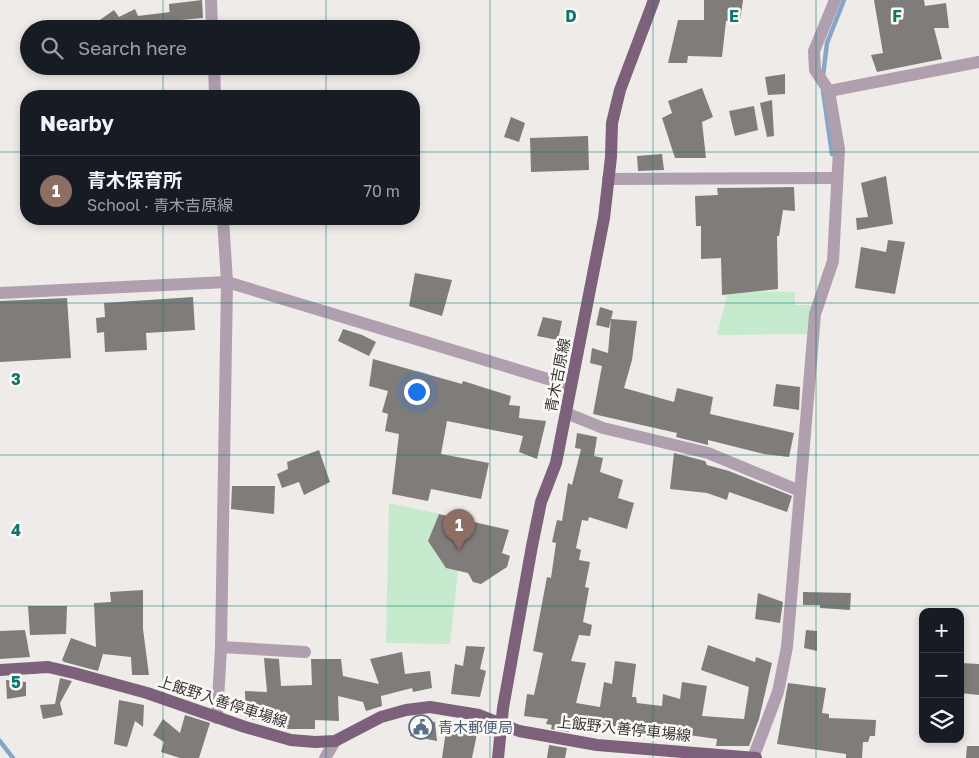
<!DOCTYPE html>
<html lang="en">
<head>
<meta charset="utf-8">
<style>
	:root { --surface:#171b24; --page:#20242c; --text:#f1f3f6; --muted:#9ea1a6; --line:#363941; --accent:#b6b09b }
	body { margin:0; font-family:"Golos Text","Noto Sans JP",sans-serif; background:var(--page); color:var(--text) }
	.controls { position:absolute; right:15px; bottom:15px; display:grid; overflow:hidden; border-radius:10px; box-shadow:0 2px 8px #0003 }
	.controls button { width:45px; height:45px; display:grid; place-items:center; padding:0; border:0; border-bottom:1px solid var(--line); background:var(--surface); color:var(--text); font:25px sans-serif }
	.you { position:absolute; left:416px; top:391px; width:18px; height:18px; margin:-12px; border:4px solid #fff; border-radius:50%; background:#1a73e8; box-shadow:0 0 0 8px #1a73e833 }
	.badge { display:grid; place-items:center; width:32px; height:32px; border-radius:50%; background:var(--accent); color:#fff; font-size:16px; font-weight:700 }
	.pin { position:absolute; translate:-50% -41px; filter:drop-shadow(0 1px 2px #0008) }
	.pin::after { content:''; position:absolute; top:26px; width:18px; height:15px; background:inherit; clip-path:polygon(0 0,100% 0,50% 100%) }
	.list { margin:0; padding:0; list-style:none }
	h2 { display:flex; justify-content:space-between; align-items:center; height:65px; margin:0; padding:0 20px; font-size:21px }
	h2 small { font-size:16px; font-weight:400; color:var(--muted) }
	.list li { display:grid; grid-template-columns:32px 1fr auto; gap:15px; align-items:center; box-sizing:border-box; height:70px; padding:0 20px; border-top:1px solid var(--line) }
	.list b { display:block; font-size:19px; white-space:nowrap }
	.list p { margin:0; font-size:16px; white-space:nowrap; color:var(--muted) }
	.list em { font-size:16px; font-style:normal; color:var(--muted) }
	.icon { flex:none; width:28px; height:28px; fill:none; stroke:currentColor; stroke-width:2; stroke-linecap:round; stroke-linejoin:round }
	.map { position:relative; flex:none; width:979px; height:758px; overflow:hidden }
	.search { position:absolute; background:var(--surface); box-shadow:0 2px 8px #0003; left:20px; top:20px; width:400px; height:55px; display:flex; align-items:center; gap:12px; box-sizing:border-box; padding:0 18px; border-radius:28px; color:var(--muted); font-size:19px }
	.panel { position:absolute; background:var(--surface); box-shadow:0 2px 8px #0003; left:20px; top:90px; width:400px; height:135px; border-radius:20px }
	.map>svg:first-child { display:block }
	.green { fill:#c5eacd }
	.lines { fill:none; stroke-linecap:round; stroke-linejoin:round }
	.stream { stroke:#83a7c8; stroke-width:4.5 }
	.building { fill:#807c7a }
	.minor { stroke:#b09fae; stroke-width:12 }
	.major { stroke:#7d607a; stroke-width:12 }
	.grid { fill:none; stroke:#0f766e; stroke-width:1; stroke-opacity:0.55 }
	.labels { text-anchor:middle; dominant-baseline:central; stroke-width:5; stroke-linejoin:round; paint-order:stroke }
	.street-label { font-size:15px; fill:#373634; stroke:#fbf9f6 }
	.service-label { font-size:15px; fill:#4e5e75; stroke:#fbf9f6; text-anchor:start }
	.grid-label { font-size:16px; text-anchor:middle; font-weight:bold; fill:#0f766e; stroke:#fbf9f6; stroke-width:5; stroke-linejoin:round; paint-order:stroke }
</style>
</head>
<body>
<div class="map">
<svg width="979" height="758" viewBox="0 0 979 758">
	<rect width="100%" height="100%" fill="#eeebe8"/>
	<g class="green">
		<path d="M728,291L795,292V305H812L807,334L717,335Z"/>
		<path d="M389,503L439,514L428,541L446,568L458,571L450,644L386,643Z"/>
	</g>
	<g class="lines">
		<g class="stream">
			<path d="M823,76L827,43L844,0"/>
			<path d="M823,91L832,154"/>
			<path d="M0,741L13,758"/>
		</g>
	</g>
	<g class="building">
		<path d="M202,0L203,18L170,21L169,4Z"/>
		<path d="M704,0H743L740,21H726L722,57L688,56L687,63H668L678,20H704Z"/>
		<path d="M874,0H924L925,6L946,3L949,28H934L942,59L877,72L871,55L883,53Z"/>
		<path d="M135,9L138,16L170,12L171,29H87L114,10L119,17Z"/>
		<path d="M785,74V94L768,95L765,77Z"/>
		<path d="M702,88L713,117L702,122L706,158H675L662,118L672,113L668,101Z"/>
		<path d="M772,100L774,136L767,137L760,103Z"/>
		<path d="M754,106L758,130L735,136L729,111Z"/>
		<path d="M511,117L525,123L519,142L504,137Z"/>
		<path d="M588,136L589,170L531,172L530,138Z"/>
		<path d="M662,154L664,170L638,171L637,156Z"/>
		<path d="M886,176L893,224L857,230L856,218L868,217L861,183Z"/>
		<path d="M794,187L795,211L783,210L779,236H777L778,289L722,295L721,258L701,259V226H696L695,196L718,195L717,188Z"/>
		<path d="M888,240L905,242L895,294L855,288L861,247L886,252Z"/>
		<path d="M415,273L452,280L442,316L409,306Z"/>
		<path d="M193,297L195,330L146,333L147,350L105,352L104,332L97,333L96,318L105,317L104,303Z"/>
		<path d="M67,298L71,358L0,362V301Z"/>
		<path d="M600,307L613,311L609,328L596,325Z"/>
		<path d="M543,317L562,321L558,340L537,336Z"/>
		<path d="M611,319L637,321L632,360L624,388L674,402L677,388L713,397L710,414L794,433L789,457L764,454L708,440V445L676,437L677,433L593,414L602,366L590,363L592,348L608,353Z"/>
		<path d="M343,329L362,335L376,342L369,356L338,341Z"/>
		<path d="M555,348L567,351L562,375L553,372Z"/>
		<path d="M373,359L462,384L463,381L511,396L509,405L520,406L519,418L546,421L537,459L519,452L523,436L447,421L441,454L489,463L481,499L431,489L428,501L392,494L399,434L385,431L388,414L382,412L388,391L369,386Z"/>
		<path d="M776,384L800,387L799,410L773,406Z"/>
		<path d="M577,433L597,437L594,456L603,458L600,472L623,480L618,498L634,503L627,529L589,517L588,521L582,520L576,548L581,550L579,560L590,562L585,587L589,588L583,622L592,625L590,636L579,635L571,661L586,663L576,703L600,707L604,682L612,684L615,661L636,664L632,697H636L637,703L662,706L663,694L680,699L682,682L707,686L702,716L744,719L749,687L701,670L708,645L755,662L756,657L772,663L759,719L749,746H716L717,739L674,733V737L659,738L660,726L634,722L633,735H620L621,727L592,724L591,730L570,727L569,732L551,729L552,725L546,724L548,719L524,716L527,694L534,695L543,653L533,651L547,577L551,578L556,543L552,542L557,520L562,521L568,483L572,485L581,449L575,448Z"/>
		<path d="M319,450L330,482L304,495L299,482L282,488L277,474L288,469L287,462Z"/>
		<path d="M674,453L705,461L707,465L729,471L792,496L787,512L729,492L727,500L707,493L670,489Z"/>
		<path d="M232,486H275L274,514L231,509Z"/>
		<path d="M439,514L509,530L502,553L510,556L507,567L481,584L473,582L468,573L446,568L428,541Z"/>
		<path d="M143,590V629L149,675H132L131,657L103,654L98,671L64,662L62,660L71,638L96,647L94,603L111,602L110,592Z"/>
		<path d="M803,592L851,593L850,610L820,608V605H803Z"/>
		<path d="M758,593L783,602L780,623L755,619Z"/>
		<path d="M28,606H67L66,634L30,635Z"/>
		<path d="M25,630L30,657L0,659V631Z"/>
		<path d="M806,630L817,631V651L804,648Z"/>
		<path d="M466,646L485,647L480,669L486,671L480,697L451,694L455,664L463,666Z"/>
		<path d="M402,652L405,674L430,671L432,688L413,692L412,688L381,696L382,706L366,711L363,702L338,696L339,721L315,720V729H287V721L246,719L245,691L267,692L264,658L279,659L281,686L312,685L311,659H341L343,676L379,684L370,659Z"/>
		<path d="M961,663L979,664V695L960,693Z"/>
		<path d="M60,678L72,681L60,703L63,715L43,719L40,705L55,704Z"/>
		<path d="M6,680L26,682V696L7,699Z"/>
		<path d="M788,683L826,688L822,713L829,714V718L876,720L875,736H870L868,742H863L862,758H846V754L777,744Z"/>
		<path d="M119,700L144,705L143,727L135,721L127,747L114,744Z"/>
		<path d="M185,715L210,723L199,758H180L161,752L164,742L153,735L163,719L180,733Z"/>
		<path d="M414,719L435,722L437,741L410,736Z"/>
		<path d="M449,722L478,729L472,758H442L447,724Z"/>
		<path d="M549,745L567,748L565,758H547Z"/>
		<path d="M967,746H979V758H966Z"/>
	</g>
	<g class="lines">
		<g class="minor">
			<path d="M211,0L212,29"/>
			<path d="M214,66L215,96"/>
			<path d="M829,91L815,70L814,51L835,0"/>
			<path d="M608,179L837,178"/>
			<path d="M0,293L227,282L571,386"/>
			<path d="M566,413L603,428L708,453L800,491"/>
			<path d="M221,647L305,652"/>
			<path d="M217,718L221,647L227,282L223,219"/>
			<path d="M325,758L335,741"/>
			<path d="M753,758L778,692L787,647L815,314L833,261L839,149L829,91L979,62"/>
		</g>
		<g class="major">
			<path d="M0,670L48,667L74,673L147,693L245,727L291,740L315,742L335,741L381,717L406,710L430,707L479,715L519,731L597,745L756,758"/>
			<path d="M498,758L503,708L532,546L541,502L556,463L604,218L611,157L612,123L620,90L654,0"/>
		</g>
	</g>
	<path class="grid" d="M163,0V29M326,0V29M490,0V758M653,0V758M816,0V758M163,66V96M326,66V96M0,152H26M414,152H979M163,219V758M326,219V758M0,303H979M0,455H979M0,606H979"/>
	<defs>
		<g id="civic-ring" transform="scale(1.25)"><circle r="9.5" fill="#fbf9f6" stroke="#5c6f8a" stroke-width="1.5"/><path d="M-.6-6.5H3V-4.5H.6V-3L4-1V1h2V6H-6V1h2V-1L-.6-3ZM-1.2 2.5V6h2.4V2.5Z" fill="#5c6f8a"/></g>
	</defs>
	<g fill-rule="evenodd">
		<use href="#civic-ring" x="421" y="727"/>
	</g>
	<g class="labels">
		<g class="street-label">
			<text transform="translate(557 375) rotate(-79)">青木吉原線</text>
			<text transform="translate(223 701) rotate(18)">上飯野入善停車場線</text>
			<text transform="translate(624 728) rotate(6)">上飯野入善停車場線</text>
		</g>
		<g class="service-label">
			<text x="438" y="727">青木郵便局</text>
		</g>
	</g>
	<g class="grid-label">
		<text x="571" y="22">D</text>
		<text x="734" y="22">E</text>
		<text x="897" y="22">F</text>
		<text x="16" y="385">3</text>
		<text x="16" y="536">4</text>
		<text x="16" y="688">5</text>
	</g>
</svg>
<div class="controls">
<button>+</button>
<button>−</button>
<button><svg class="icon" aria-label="layers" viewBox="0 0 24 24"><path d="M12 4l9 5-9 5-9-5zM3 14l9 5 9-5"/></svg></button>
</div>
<div class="you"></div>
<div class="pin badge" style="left:459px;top:550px;background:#8d6e63">1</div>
<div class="search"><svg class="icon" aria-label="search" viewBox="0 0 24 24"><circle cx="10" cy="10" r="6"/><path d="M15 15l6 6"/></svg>Search here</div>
<section class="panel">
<h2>Nearby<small></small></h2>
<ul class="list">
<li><span class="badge" style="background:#8d6e63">1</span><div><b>青木保育所</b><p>School · 青木吉原線</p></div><em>70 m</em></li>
</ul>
</section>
</div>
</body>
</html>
